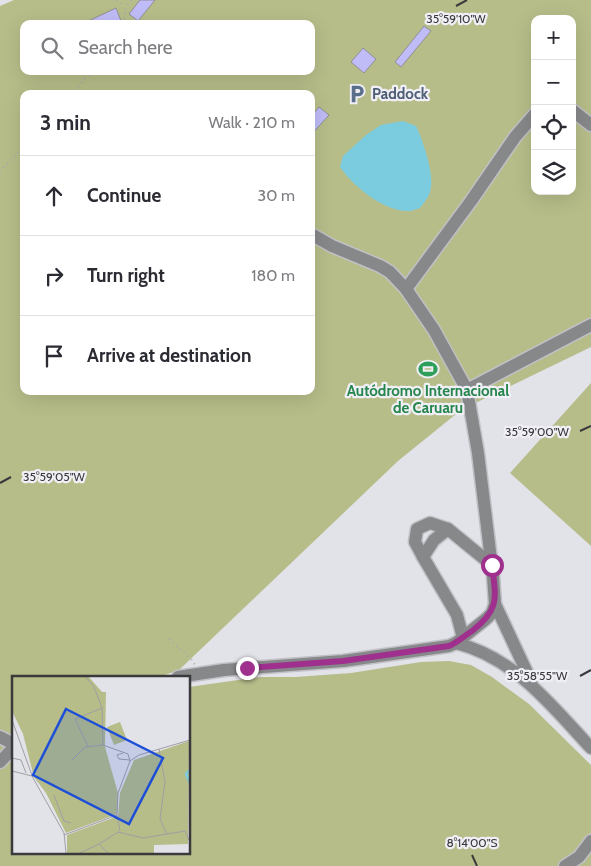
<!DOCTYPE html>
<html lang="en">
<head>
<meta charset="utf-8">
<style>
	:root { --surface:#fff; --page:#f2f2f3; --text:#2b2b33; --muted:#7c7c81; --line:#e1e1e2 }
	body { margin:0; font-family:Cabin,sans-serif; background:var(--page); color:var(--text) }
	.controls { position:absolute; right:15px; top:15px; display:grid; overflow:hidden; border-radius:10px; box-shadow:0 5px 20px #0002 }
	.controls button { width:45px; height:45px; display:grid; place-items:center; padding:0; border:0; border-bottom:1px solid var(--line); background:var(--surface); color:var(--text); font:25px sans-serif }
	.stop { position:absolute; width:15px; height:15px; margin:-11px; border:4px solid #9f308e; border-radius:50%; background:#fff }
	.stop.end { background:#9f308e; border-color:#fff; box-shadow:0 1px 5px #0008 }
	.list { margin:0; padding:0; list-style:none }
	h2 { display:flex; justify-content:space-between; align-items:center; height:65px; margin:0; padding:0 20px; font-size:21px }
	h2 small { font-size:16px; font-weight:400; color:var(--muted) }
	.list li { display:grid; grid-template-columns:32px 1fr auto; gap:15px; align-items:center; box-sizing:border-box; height:80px; padding:0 20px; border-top:1px solid var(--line) }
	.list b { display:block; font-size:19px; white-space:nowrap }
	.list em { font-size:16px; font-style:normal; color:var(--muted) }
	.icon { flex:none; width:28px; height:28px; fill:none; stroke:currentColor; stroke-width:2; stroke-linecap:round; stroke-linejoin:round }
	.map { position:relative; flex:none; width:591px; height:866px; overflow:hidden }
	.search { position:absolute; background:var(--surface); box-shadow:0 5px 20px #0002; left:20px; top:20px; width:295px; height:55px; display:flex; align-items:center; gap:12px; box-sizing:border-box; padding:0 18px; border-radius:10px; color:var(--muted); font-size:19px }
	.panel { position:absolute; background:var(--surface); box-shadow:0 5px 20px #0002; left:20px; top:90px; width:295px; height:305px; border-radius:10px }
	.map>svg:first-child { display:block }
	.green { fill:#b7bd89; fill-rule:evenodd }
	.water { fill:#7ccce0 }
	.building { fill:#bfbcf7; stroke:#8f8f95 }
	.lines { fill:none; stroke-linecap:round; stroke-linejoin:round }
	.minor-casing { stroke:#c0c0c6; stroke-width:15 }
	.path { stroke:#a8a8ad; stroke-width:2; stroke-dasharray:1 4; stroke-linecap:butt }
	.minor { stroke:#87888a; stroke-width:12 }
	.route { stroke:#9f308e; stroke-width:6 }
	.ticks { fill:none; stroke:#3a3a3c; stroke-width:2 }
	.labels { text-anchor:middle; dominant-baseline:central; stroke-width:4.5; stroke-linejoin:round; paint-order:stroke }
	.service-label { font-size:15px; font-weight:bold; fill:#4e5e75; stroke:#f0eff6; text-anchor:start }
	.leisure-label { font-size:15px; font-weight:bold; fill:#27864d; stroke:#f0eff6 }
	.inset-river { fill:none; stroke:#7ccce0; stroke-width:2.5 }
	.inset-road { fill:none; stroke:#9f9fa4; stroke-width:1 }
	.view { fill:#1d4ed8; fill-opacity:0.15; stroke:#1d4ed8; stroke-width:2.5 }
	.inset-edge { fill:none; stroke:#3a3a3c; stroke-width:2.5 }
	.ticks-label { font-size:12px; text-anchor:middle; fill:#3a3a3c; stroke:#f0eff6; stroke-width:4.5; stroke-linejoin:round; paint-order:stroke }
</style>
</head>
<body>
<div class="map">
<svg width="591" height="866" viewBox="0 0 591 866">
	<rect width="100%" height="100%" fill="#e2e2e9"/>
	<g class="green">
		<path d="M14,0H591V347L461,410L398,461L179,670L159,677H14V740L0,736V6ZM535,19H572V191H535ZM24,24H311V71H24ZM24,94H311V391H24Z"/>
		<path d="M591,383V546L510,473Z"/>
		<path d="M449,661L471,665L492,677L529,704L591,765V866H0V745L14,753V852H189V687L260,677H296L351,673L421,662Z"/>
	</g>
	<path class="water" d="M403,121L416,126C423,141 437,179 429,195C427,199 423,204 420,208C416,209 412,211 409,211C384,212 353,186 340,167L343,156L366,135L381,125Z"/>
	<g class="building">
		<path d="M140,0H155L138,21L129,14Z"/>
		<path d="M116,8L121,21L115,24H82Z"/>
		<path d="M424,26L431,31L401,67L395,62Z"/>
		<path d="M363,48L376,59L364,73L351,62Z"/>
		<path d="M319,107L329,115L311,135V117Z"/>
	</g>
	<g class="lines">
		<g class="minor-casing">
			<g id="minor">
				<path d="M572,110L591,125"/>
				<path d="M406,289L471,201L515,137L535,114"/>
				<path d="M467,390L591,325"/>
				<path d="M423,557L415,542L417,529L430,523L448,529"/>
				<path d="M495,604L531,681"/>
				<path d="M463,638L457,615L423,557L434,540L448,529L492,565"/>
				<path d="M456,643C515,658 551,705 591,748"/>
				<path d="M178,677L224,670L343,661L449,646L456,643L486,619L492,613L495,604L493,576L478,453L467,390L434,330L406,289L390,272L380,266L332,246L311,234"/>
				<path d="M0,737L14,744"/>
				<path d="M0,762L14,747"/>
				<path d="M565,866L579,857L591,841"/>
			</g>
		</g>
		<g class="path">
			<path d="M117,0L125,6"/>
			<path d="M123,24L126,7L131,0"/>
			<path d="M71,94L92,71"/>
			<path d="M0,171L24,147"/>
			<path d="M169,639L191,659L195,665"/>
		</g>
		<use href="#minor" class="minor"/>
	</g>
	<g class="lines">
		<path class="route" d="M247,668L343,661L449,646C458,642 464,636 472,631C500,609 496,599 492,565"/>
	</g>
	<path class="ticks" d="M456,6L467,0M580,431L591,426M0,483L11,477M580,676L591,670M472,855L477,866"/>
	<defs>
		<g id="parking-bare" transform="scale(1.5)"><path d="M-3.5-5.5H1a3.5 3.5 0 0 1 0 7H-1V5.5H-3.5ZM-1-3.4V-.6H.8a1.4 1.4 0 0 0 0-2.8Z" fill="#5c6f8a" stroke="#f0eff6" stroke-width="2.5" paint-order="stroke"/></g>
		<g id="stadium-bare" transform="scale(1.5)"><path d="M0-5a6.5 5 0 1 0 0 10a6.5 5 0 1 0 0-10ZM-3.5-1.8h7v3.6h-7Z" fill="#2e9e5b" stroke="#f0eff6" stroke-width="2.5" paint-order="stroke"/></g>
	</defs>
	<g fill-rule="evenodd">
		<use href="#parking-bare" x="357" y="94"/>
		<use href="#stadium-bare" x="428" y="369"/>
	</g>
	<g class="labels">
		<g class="service-label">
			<text x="372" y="94">Paddock</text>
		</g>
		<g class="leisure-label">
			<text x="428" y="391">Autódromo Internacional<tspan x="428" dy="17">de Caruaru</tspan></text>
		</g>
	</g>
	<g transform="translate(12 676)">
		<rect width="178" height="178" fill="#e2e2e9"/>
		<path d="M1,1H77L90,16H94L93,71L106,117L105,138L54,157L34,117L22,101L11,58L0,35ZM108,46L115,64L102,69L95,51ZM177,65L176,168L142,169V177H55V159L106,140L108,117L122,84Z" fill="#b7bd89"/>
		<path class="inset-river" d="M178,94L174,98L178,107"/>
		<path class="inset-road" d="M74,1L82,11L90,32L91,69M0,44L21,102L52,157L54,177M76,70L63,43L90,32M147,73L153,106L148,143L155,158M111,77L105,79L107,83L118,84M0,82L9,84L14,97M118,85L127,79L178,64M0,95L20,100M42,119L52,145L59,147M105,139L108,155M52,159L105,139L106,117L118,85L116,78L91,69L73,71L60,84M87,168L106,156L131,162L173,155L178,166M68,177L87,168L96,177"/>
		<path class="view" d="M54,33L151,82L117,148L21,99Z"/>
		<rect width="178" height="178" class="inset-edge"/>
	</g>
	<g class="ticks-label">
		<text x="456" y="23">35°59'10"W</text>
		<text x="537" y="436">35°59'00"W</text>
		<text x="54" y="481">35°59'05"W</text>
		<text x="537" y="680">35°58'55"W</text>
		<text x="472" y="847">8°14'00"S</text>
	</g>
</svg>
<div class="controls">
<button>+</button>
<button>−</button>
<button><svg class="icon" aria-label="locate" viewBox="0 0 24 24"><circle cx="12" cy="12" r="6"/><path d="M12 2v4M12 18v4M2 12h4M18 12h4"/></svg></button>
<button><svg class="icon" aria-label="layers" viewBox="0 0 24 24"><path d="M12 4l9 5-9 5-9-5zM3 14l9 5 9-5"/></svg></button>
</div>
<div class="stop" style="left:492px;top:565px"></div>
<div class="stop end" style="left:247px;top:668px"></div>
<div class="search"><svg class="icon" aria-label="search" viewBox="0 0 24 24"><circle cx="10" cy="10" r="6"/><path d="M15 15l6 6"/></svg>Search here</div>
<section class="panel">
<h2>3 min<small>Walk · 210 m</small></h2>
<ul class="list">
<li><svg class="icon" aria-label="ahead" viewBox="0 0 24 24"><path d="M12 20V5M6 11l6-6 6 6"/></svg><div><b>Continue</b></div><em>30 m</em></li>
<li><svg class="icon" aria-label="right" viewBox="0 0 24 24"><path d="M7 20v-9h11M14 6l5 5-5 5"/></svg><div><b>Turn right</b></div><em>180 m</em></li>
<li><svg class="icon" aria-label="arrive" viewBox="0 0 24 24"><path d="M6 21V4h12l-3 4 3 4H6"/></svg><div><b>Arrive at destination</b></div></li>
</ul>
</section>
</div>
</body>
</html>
